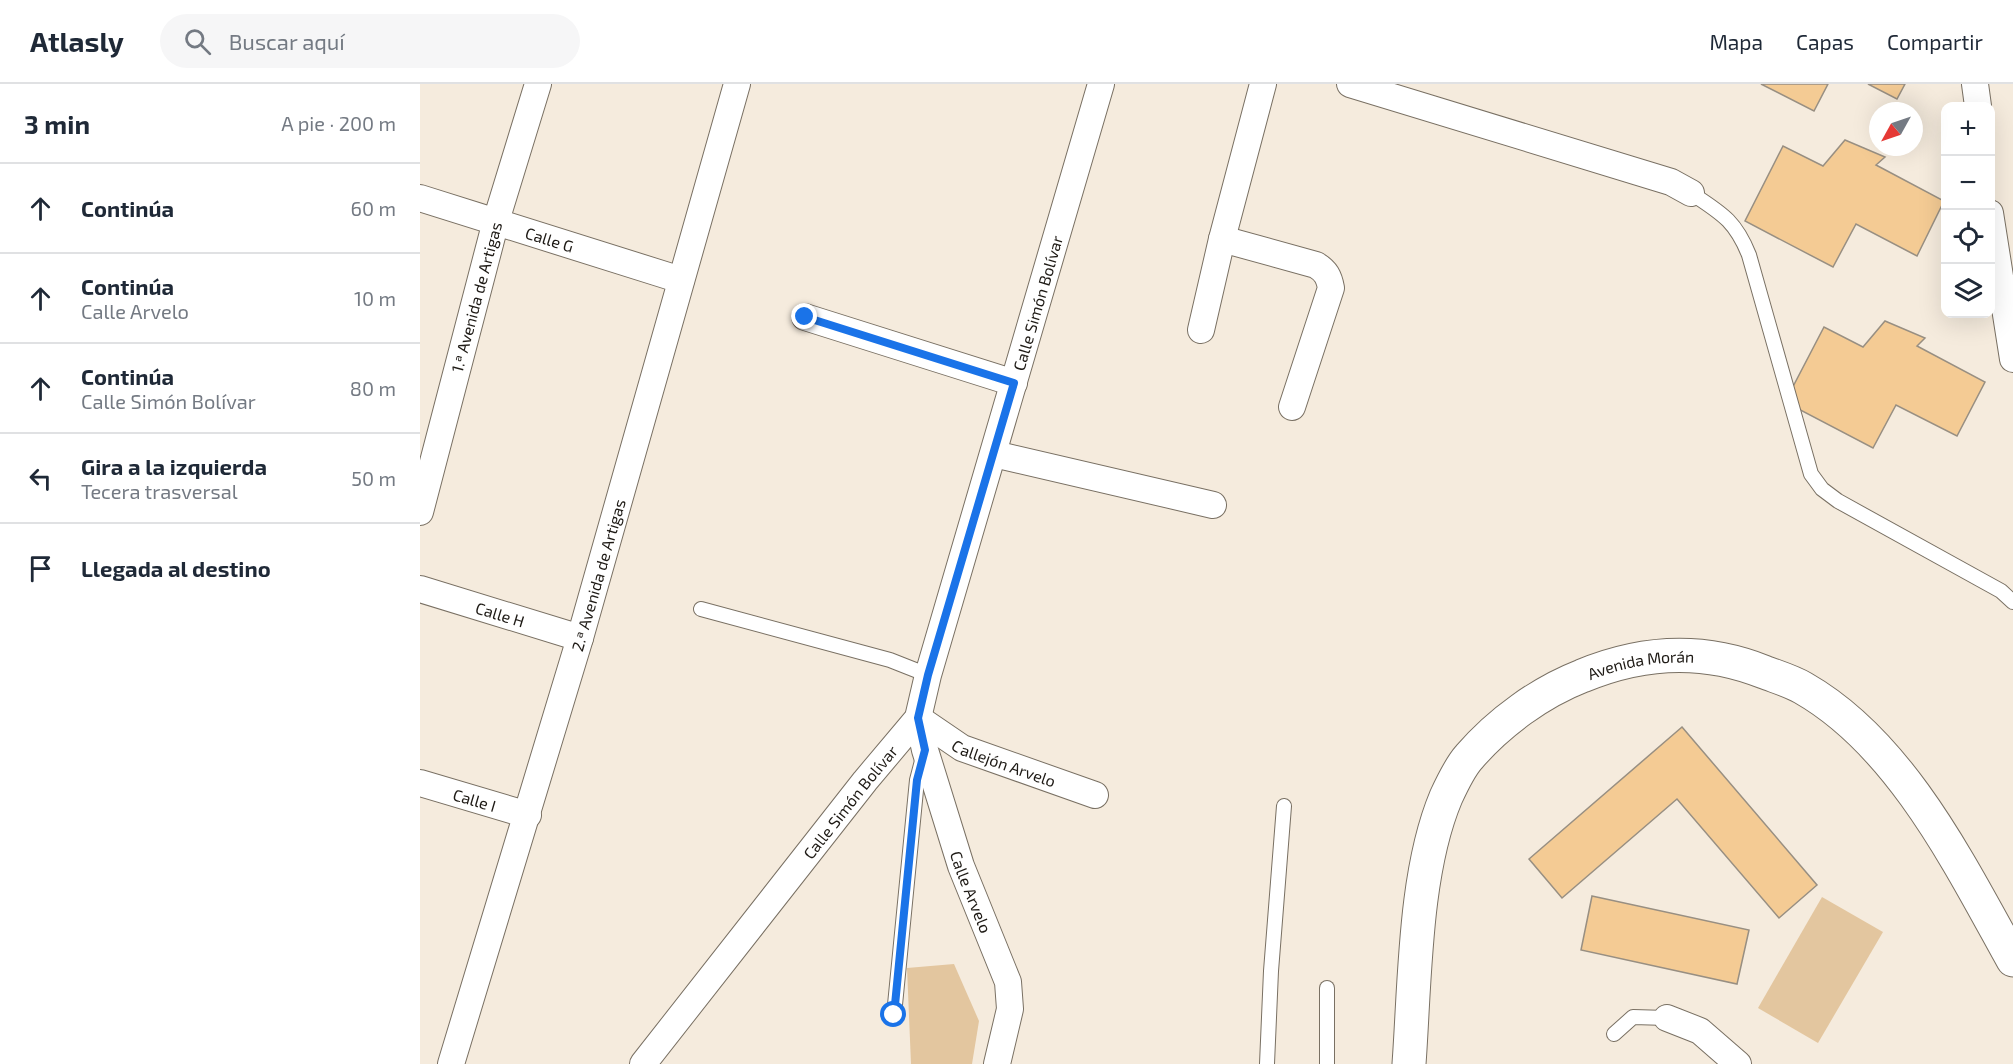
<!DOCTYPE html>
<html lang="es">
<head>
<meta charset="utf-8">
<style>
	:root { --surface:#fff; --page:#f6f6f7; --text:#1f2937; --muted:#747a83; --line:#e0e1e3 }
	body { margin:0; font-family:"Exo 2",sans-serif; background:var(--page); color:var(--text) }
	.controls { position:absolute; right:18px; top:18px; display:grid; overflow:hidden; border-radius:12px; box-shadow:0 6px 24px #0002 }
	.controls button { width:54px; height:54px; display:grid; place-items:center; padding:0; border:0; border-bottom:2px solid var(--line); background:var(--surface); color:var(--text); font:30px sans-serif }
	.compass { position:absolute; left:1449px; top:18px; width:54px; height:54px; border-radius:50%; background:var(--surface); box-shadow:0 6px 24px #0002; rotate:230deg }
	.stop { position:absolute; width:18px; height:18px; margin:-14px; border:4px solid #1a73e8; border-radius:50%; background:#fff }
	.stop.end { background:#1a73e8; border-color:#fff; box-shadow:0 2px 6px #0008 }
	.list { margin:0; padding:0; list-style:none }
	h2 { display:flex; justify-content:space-between; align-items:center; height:78px; margin:0; padding:0 24px; font-size:26px }
	h2 small { font-size:20px; font-weight:400; color:var(--muted) }
	.list li { display:grid; grid-template-columns:39px 1fr auto; gap:18px; align-items:center; box-sizing:border-box; height:90px; padding:0 24px; border-top:2px solid var(--line) }
	.list b { display:block; font-size:22px; white-space:nowrap }
	.list p { margin:0; font-size:20px; white-space:nowrap; color:var(--muted) }
	.list em { font-size:20px; font-style:normal; color:var(--muted) }
	.icon { flex:none; width:33px; height:33px; fill:none; stroke:currentColor; stroke-width:2; stroke-linecap:round; stroke-linejoin:round }
	.map { position:relative; flex:none; width:1593px; height:980px; overflow:hidden }
	header { display:flex; align-items:center; gap:36px; box-sizing:border-box; height:84px; padding:0 30px; background:var(--surface); border-bottom:2px solid var(--line) }
	header strong { font-size:28px }
	nav { display:flex; gap:33px; margin-inline-start:auto; font-size:21px }
	.search { width:420px; height:54px; background:var(--page); display:flex; align-items:center; gap:15px; box-sizing:border-box; padding:0 21px; border-radius:33px; color:var(--muted); font-size:22px }
	main { display:flex }
	aside { flex:1; background:var(--surface) }
	.map>svg:first-child { display:block }
	.green { fill:#e3c69f }
	.building { fill:#f4cb94; stroke:#988f82; stroke-width:1.5 }
	.lines { fill:none; stroke-linecap:round; stroke-linejoin:round }
	.lane-casing { stroke:#797063; stroke-width:16 }
	.street-casing { stroke:#797063; stroke-width:28 }
	.secondary-casing { stroke:#797063; stroke-width:35 }
	.lane { stroke:#fff; stroke-width:14 }
	.street { stroke:#fff; stroke-width:26 }
	.secondary { stroke:#fff; stroke-width:33 }
	.route { stroke:#1a73e8; stroke-width:8 }
	.labels { text-anchor:middle; dominant-baseline:central; stroke-width:5; stroke-linejoin:round; paint-order:stroke }
	.street-label { font-size:16px; fill:#1e1a15; stroke:#fff }
</style>
</head>
<body>
<header>
<strong>Atlasly</strong>
<div class="search"><svg class="icon" aria-label="search" viewBox="0 0 24 24"><circle cx="10" cy="10" r="6"/><path d="M15 15l6 6"/></svg>Buscar aquí</div>
<nav><a>Mapa</a><a>Capas</a><a>Compartir</a></nav>
</header>
<main>
<aside>
<h2>3 min<small>A pie · 200 m</small></h2>
<ul class="list">
<li><svg class="icon" aria-label="ahead" viewBox="0 0 24 24"><path d="M12 20V5M6 11l6-6 6 6"/></svg><div><b>Continúa</b></div><em>60 m</em></li>
<li><svg class="icon" aria-label="ahead" viewBox="0 0 24 24"><path d="M12 20V5M6 11l6-6 6 6"/></svg><div><b>Continúa</b><p>Calle Arvelo</p></div><em>10 m</em></li>
<li><svg class="icon" aria-label="ahead" viewBox="0 0 24 24"><path d="M12 20V5M6 11l6-6 6 6"/></svg><div><b>Continúa</b><p>Calle Simón Bolívar</p></div><em>80 m</em></li>
<li><svg class="icon" aria-label="left" viewBox="0 0 24 24"><path d="M17 20v-9H6M10 6l-5 5 5 5"/></svg><div><b>Gira a la izquierda</b><p>Tecera trasversal</p></div><em>50 m</em></li>
<li><svg class="icon" aria-label="arrive" viewBox="0 0 24 24"><path d="M6 21V4h12l-3 4 3 4H6"/></svg><div><b>Llegada al destino</b></div></li>
</ul>
</aside>
<div class="map">
<svg width="1593" height="980" viewBox="0 0 1593 980">
	<rect width="100%" height="100%" fill="#f5ebdd"/>
	<g class="green">
		<path d="M1402,813L1463,848L1398,959L1338,924Z"/>
		<path d="M534,880L559,937L552,980H491L487,884Z"/>
	</g>
	<g class="building">
		<path d="M1341,0H1408L1394,27Z"/>
		<path d="M1448,0H1485L1477,15Z"/>
		<path d="M1425,56L1465,73L1456,81L1524,117L1497,172L1436,140L1413,183L1325,137L1363,62L1403,82Z"/>
		<path d="M1465,237L1505,254L1497,262L1565,298L1537,352L1476,321L1453,364L1365,318L1404,243L1443,263Z"/>
		<path d="M1262,643L1397,801L1359,834L1257,715L1142,814L1109,775Z"/>
		<path d="M1172,812L1329,846L1317,900L1161,866Z"/>
	</g>
	<g class="lines">
		<g class="lane-casing">
			<g id="lane">
				<path d="M1271,109C1301,129 1315,136 1329,171L1391,390L1402,405L1418,417L1581,507L1593,518"/>
				<path d="M281,525L470,576L508,591"/>
				<path d="M907,904V980"/>
				<path d="M474,931L497,696L503,673"/>
				<path d="M1194,950L1213,933L1247,934"/>
				<path d="M847,980L851,887L864,722"/>
			</g>
		</g>
		<g class="street-casing">
			<g id="street">
				<path d="M930,0L1251,98L1271,109"/>
				<path d="M1555,0L1558,22"/>
				<path id="s1" d="M0,114L261,196"/>
				<path d="M1570,129L1593,275"/>
				<path d="M802,155L896,181C906,187 909,193 911,204L872,323"/>
				<path d="M385,233L594,299"/>
				<path d="M781,246L802,155L843,0"/>
				<path d="M574,370L793,421"/>
				<path d="M0,428L76,137L118,0"/>
				<path id="s2" d="M0,505L160,554"/>
				<path id="s3" d="M498,634L505,666L541,782L588,898L590,925L577,980"/>
				<path id="s4" d="M498,634L542,664L675,711"/>
				<path id="s5" d="M0,699L108,731"/>
				<path d="M1247,934L1280,947L1318,980"/>
				<path d="M31,980L160,554L317,0"/>
				<path id="s6" d="M223,980L445,697L498,634L508,591L681,0"/>
			</g>
		</g>
		<g class="secondary-casing">
			<g id="secondary">
				<path id="s7" d="M989,980C995,898 994,789 1026,713C1032,700 1040,683 1049,673C1079,638 1121,608 1162,592C1222,567 1284,564 1344,588C1357,593 1371,597 1383,604C1481,660 1540,781 1593,876"/>
			</g>
		</g>
		<use href="#lane" class="lane"/>
		<use href="#street" class="street"/>
		<use href="#secondary" class="secondary"/>
	</g>
	<g class="lines">
		<path class="route" d="M385,233L594,299L508,591L498,634L505,666L497,696L474,931"/>
	</g>
	<g class="labels">
		<g class="street-label">
			<text stroke="none"><textPath href="#s1" startOffset="136">Calle G</textPath></text>
			<text transform="translate(56 213) rotate(-75)">1.ª Avenida de Artigas</text>
			<text stroke="none"><textPath href="#s6" startOffset="874">Calle Simón Bolívar</textPath></text>
			<text transform="translate(178 491) rotate(-74)">2.ª Avenida de Artigas</text>
			<text stroke="none"><textPath href="#s2" startOffset="84">Calle H</textPath></text>
			<text stroke="none"><textPath href="#s7" startOffset="518">Avenida Morán</textPath></text>
			<text stroke="none"><textPath href="#s4" startOffset="98">Callejón Arvelo</textPath></text>
			<text stroke="none"><textPath href="#s5" startOffset="57">Calle I</textPath></text>
			<text stroke="none"><textPath href="#s6" startOffset="334">Calle Simón Bolívar</textPath></text>
			<text stroke="none"><textPath href="#s3" startOffset="182">Calle Arvelo</textPath></text>
		</g>
	</g>
</svg>
<div class="controls">
<button>+</button>
<button>−</button>
<button><svg class="icon" aria-label="locate" viewBox="0 0 24 24"><circle cx="12" cy="12" r="6"/><path d="M12 2v4M12 18v4M2 12h4M18 12h4"/></svg></button>
<button><svg class="icon" aria-label="layers" viewBox="0 0 24 24"><path d="M12 4l9 5-9 5-9-5zM3 14l9 5 9-5"/></svg></button>
</div>
<svg class="compass" viewBox="-18 -18 36 36"><path d="M0-13l5 13h-10z" fill="#e53935"/><path d="M0 13l5-13h-10z" fill="#747a83"/></svg>
<div class="stop" style="left:474px;top:931px"></div>
<div class="stop end" style="left:385px;top:233px"></div>
</div>
</main>
</body>
</html>
